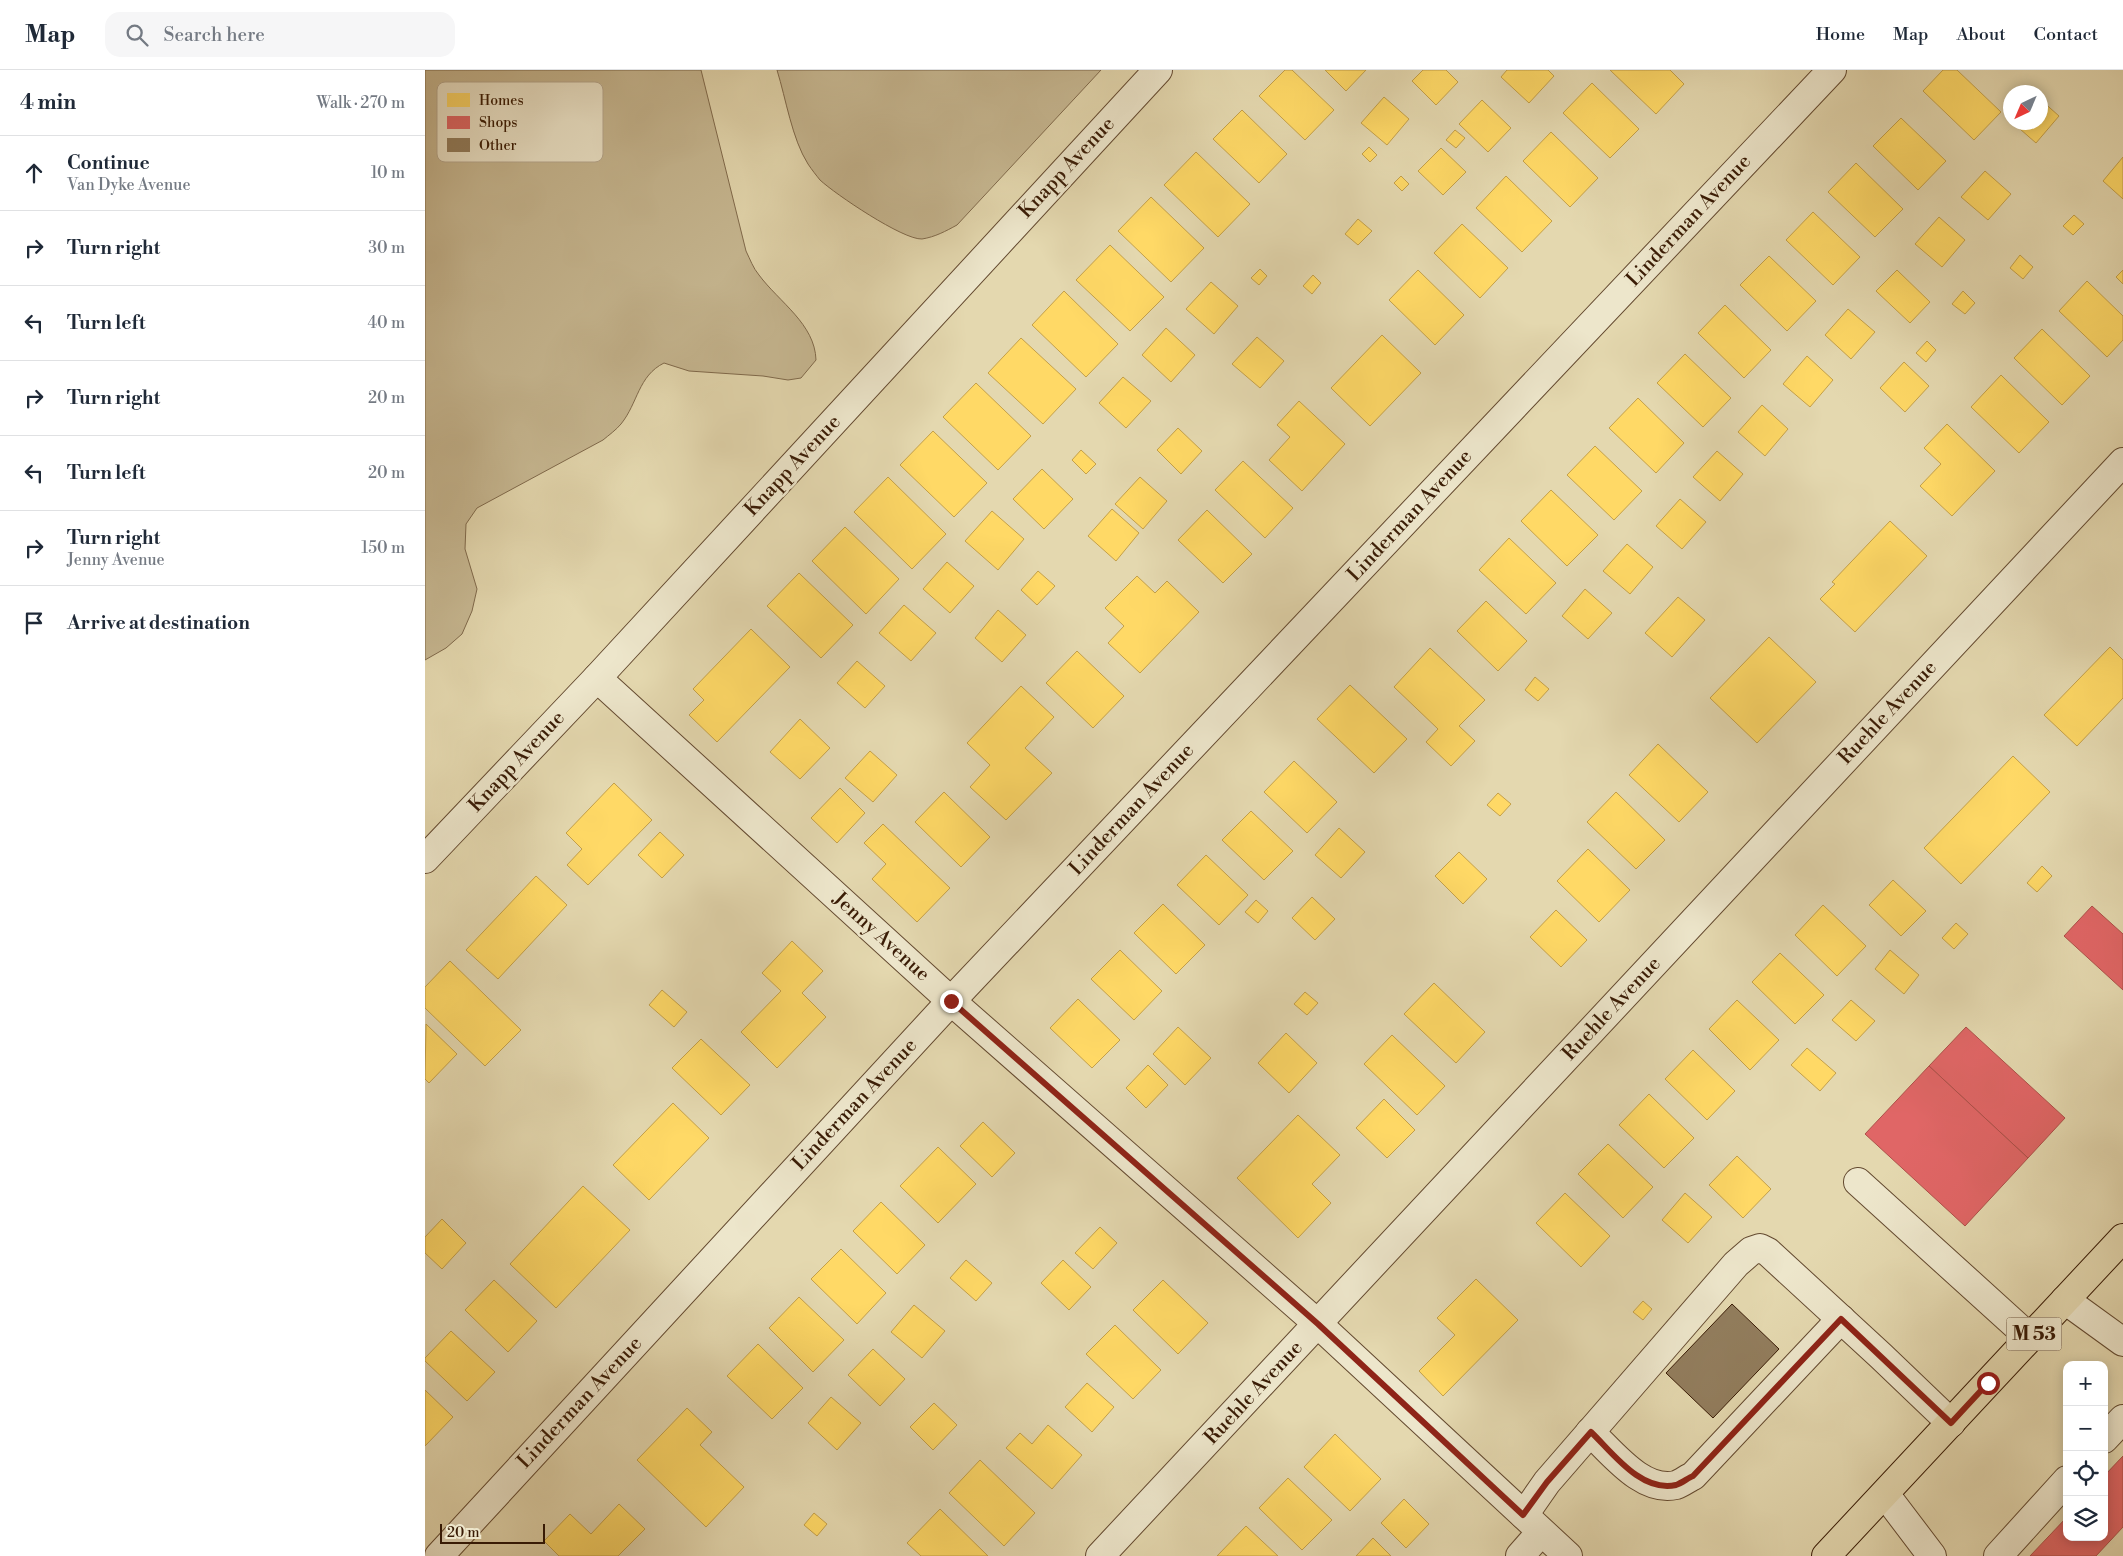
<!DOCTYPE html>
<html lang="en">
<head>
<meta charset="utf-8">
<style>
	:root { --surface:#fff; --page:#f6f6f7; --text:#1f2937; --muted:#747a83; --line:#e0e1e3 }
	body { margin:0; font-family:"Libre Bodoni",serif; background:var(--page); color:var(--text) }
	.controls { position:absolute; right:15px; bottom:15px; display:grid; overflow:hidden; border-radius:10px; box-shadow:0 2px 12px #0003 }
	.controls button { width:45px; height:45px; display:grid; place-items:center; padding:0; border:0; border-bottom:1px solid var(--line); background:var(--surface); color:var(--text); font:25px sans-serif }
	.compass { position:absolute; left:1578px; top:15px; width:45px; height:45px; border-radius:50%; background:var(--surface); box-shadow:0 2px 12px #0003; rotate:224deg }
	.scale { position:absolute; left:15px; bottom:12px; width:105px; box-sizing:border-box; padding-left:5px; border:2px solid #391b05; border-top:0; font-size:14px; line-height:18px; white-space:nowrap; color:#391b05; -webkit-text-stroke:4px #ede6cb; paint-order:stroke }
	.stop { position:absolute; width:15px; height:15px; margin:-11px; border:4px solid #8f2418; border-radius:50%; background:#fff }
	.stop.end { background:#8f2418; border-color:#fff; box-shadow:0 1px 5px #0008 }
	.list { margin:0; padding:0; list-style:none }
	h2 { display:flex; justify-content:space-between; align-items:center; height:65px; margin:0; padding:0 20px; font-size:21px }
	h2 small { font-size:16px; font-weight:400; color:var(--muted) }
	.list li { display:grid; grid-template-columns:32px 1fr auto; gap:15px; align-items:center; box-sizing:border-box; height:75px; padding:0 20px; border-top:1px solid var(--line) }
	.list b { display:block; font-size:19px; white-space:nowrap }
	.list p { margin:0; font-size:16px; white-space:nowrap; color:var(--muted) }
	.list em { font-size:16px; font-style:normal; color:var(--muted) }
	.icon { flex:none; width:28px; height:28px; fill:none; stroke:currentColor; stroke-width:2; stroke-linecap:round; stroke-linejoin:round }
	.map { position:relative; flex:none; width:1698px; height:1486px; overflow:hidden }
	header { display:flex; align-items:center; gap:30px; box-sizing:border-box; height:70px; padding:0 25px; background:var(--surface); border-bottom:1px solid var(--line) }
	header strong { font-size:24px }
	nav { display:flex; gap:28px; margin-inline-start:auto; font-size:18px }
	.search { width:350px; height:45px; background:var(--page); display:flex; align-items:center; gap:12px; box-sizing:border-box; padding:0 18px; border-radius:15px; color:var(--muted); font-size:19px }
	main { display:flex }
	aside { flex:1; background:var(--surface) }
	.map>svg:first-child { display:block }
	.green { fill:#c7b892; stroke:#806a4c }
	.homes { fill:#ffd966; stroke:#c4a049 }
	.shops { fill:#e06666; stroke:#ae5049 }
	.building { fill:#927d5d; stroke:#391b05 }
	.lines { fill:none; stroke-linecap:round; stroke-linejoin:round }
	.minor-casing { stroke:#644a30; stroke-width:30 }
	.major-casing { stroke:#391b05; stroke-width:30 }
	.minor { stroke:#ede6cb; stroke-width:28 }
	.major { stroke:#e4d8af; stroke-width:28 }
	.route { stroke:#8f2418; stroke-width:6 }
	.labels { text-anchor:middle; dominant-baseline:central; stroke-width:5; stroke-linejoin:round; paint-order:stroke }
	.shield { fill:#ede6cb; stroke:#6f5840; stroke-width:1 }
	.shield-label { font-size:19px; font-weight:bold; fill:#391b05 }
	.street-label { font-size:20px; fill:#391b05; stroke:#ede6cb }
	.key { fill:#ede6cb; stroke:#b7a990; stroke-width:1 }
	.key-label { font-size:14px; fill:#391b05 }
</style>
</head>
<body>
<header>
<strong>Map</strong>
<div class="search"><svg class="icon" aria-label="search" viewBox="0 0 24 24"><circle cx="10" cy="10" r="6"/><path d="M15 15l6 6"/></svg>Search here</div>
<nav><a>Home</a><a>Map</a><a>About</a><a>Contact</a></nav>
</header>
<main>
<aside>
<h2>4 min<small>Walk · 270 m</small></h2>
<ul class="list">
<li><svg class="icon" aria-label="ahead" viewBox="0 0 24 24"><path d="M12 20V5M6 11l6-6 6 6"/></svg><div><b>Continue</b><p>Van Dyke Avenue</p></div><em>10 m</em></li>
<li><svg class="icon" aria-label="right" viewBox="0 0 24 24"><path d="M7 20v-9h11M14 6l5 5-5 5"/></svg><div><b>Turn right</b></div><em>30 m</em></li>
<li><svg class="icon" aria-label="left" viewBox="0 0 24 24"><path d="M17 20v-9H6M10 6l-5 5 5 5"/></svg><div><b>Turn left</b></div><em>40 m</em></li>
<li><svg class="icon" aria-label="right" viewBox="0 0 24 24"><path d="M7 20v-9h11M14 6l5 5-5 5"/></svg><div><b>Turn right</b></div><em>20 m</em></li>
<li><svg class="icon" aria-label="left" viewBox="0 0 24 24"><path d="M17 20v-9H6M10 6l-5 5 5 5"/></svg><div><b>Turn left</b></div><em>20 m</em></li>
<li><svg class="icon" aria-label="right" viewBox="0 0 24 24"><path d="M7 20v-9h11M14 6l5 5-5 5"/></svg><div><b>Turn right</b><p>Jenny Avenue</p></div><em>150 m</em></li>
<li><svg class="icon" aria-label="arrive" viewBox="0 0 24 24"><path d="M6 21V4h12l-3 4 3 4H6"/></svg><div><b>Arrive at destination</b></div></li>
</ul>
</aside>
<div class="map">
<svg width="1698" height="1486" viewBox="0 0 1698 1486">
	<rect width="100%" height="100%" fill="#e4d8af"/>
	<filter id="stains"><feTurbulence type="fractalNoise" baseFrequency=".004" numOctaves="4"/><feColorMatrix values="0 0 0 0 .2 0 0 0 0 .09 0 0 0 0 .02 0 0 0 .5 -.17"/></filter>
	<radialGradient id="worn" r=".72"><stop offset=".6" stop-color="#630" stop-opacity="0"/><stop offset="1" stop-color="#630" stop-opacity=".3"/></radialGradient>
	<g class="green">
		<path d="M0,0H276L321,181C325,189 328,198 334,205C354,232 390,254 391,290L376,308L363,310L338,306L264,301L239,293C213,306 213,333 196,354C191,360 184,365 178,370L52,438L41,454L40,479L52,519L47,541L37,564L21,578L0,590Z"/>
		<path d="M352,0H676L532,155C521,161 510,167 497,169C478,170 410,124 395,110C391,105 387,100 383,94C367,69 361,29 352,0Z"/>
	</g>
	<g class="homes">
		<path d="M860,0H867L909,40L880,70L834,26Z"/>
		<path d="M900,0H941L921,21Z"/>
		<path d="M998,0H1021L1033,12L1011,35L987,11Z"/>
		<path d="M1082,0H1123L1129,6L1104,33L1076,7Z"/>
		<path d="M1185,0H1245L1259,14L1231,44Z"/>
		<path d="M1518,0H1532L1576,42L1549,70L1498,21Z"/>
		<path d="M1167,13L1214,59L1185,88L1138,43Z"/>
		<path d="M959,27L984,49L962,75L936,53Z"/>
		<path d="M1057,30L1086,58L1063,82L1034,54Z"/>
		<path d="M1616,30L1634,46L1611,73L1587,52H1616Z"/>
		<path d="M817,40L862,84L834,113L788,69Z"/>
		<path d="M1476,48L1521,91L1493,120L1448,76Z"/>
		<path d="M1030,60L1040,68L1031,78L1021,70Z"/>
		<path d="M1126,62L1173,108L1145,137L1098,91Z"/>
		<path d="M944,77L952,85L945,92L937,84Z"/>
		<path d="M1016,78L1041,102L1018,125L993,101Z"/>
		<path d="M771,82L825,134L793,167L739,115Z"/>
		<path d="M1698,87V129L1678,111Z"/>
		<path d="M1431,93L1478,139L1450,167L1403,122Z"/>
		<path d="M1560,101L1586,124L1563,150L1536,127Z"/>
		<path d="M976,106L984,114L977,121L969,113Z"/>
		<path d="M1081,106L1127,151L1097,182L1051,138Z"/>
		<path d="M726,127L779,178L746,212L693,161Z"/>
		<path d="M1388,142L1435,187L1408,215L1361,170Z"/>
		<path d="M1649,145L1659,154L1648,165L1638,156Z"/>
		<path d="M1514,147L1540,170L1517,197L1490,174Z"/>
		<path d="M933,149L947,161L933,175L920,164Z"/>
		<path d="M1037,154L1083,198L1055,228L1009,183Z"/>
		<path d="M685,175L739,227L705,261L651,210Z"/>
		<path d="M1595,185L1608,197L1598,209L1585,198Z"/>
		<path d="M1344,186L1391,231L1362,261L1315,215Z"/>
		<path d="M835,199L842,206L834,215L826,208Z"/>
		<path d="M993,200L1039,245L1010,275L964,230Z"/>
		<path d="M1472,200L1505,232L1485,253L1451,221Z"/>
		<path d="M1698,200V214L1691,207Z"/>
		<path d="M888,205L896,213L887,224L878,216Z"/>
		<path d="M1662,211L1698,246V270L1682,287L1634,241Z"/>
		<path d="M786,212L813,236L789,264L761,239Z"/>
		<path d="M639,221L693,274L661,307L607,255Z"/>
		<path d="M1538,221L1550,233L1540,244L1527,234Z"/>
		<path d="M1300,235L1346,280L1319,308L1273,263Z"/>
		<path d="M1423,239L1450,262L1426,289L1400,265Z"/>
		<path d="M741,258L770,285L746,312L717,285Z"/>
		<path d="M1617,259L1665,306L1637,335L1589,288Z"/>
		<path d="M957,265L996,303L945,356L906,318Z"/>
		<path d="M832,267L859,291L835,318L807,294Z"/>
		<path d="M596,268L651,319L618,354L563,303Z"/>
		<path d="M1502,271L1511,280L1501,292L1491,283Z"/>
		<path d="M1260,284L1306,328L1278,357L1232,313Z"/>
		<path d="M1382,286L1408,310L1385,337L1358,314Z"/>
		<path d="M1479,292L1504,316L1480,342L1455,318Z"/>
		<path d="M1576,305L1624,352L1594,383L1546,337Z"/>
		<path d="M698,307L726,331L701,358L674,333Z"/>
		<path d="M551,313L606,366L573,400L518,347Z"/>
		<path d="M1213,328L1259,373L1231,403L1184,358Z"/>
		<path d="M874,331L920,374L877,421L844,390L865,367L852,355Z"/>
		<path d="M1337,335L1363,359L1340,386L1313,362Z"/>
		<path d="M1522,354L1570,401L1527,446L1495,416L1516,394L1499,378Z"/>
		<path d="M753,358L777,381L756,404L732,380Z"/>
		<path d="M508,361L562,413L529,447L475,395Z"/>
		<path d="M1170,376L1217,421L1189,450L1142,405Z"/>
		<path d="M656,380L671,394L661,404L647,390Z"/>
		<path d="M1292,381L1318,404L1295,431L1268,407Z"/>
		<path d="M818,391L868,438L840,468L790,420Z"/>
		<path d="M617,399L648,429L619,459L588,429Z"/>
		<path d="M463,407L521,464L487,499L429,442Z"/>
		<path d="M715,407L742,431L718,459L690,434Z"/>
		<path d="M1126,420L1173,465L1142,496L1096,451Z"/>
		<path d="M1255,429L1281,452L1257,479L1231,456Z"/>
		<path d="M687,439L714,463L691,491L663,466Z"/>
		<path d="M782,440L827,484L798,513L753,470Z"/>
		<path d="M567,441L599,469L573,500L540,471Z"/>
		<path d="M1465,451L1502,486L1430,562L1395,529L1410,514L1407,512Z"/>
		<path d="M420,457L474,509L441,544L387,491Z"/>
		<path d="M1084,468L1131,513L1101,544L1054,500Z"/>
		<path d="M1202,474L1228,497L1205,524L1178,501Z"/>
		<path d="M522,492L549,516L525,543L498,519Z"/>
		<path d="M613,501L630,516L612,535L596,520Z"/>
		<path d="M374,503L428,555L396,588L342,536Z"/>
		<path d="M712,506L730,523L742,511L774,542L715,603L683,573L699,556L680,538Z"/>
		<path d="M1160,519L1187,543L1163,569L1137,546Z"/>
		<path d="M1253,527L1280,550L1247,587L1220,563Z"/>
		<path d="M1061,531L1102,571L1073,601L1032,561Z"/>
		<path d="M479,535L511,563L486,591L454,563Z"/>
		<path d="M573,540L601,565L577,592L550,568Z"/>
		<path d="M326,559L365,597L292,672L264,645L279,630L268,619Z"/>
		<path d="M1344,567L1391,612L1332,673L1285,628Z"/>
		<path d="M1685,577L1698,590V628L1652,676L1619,645Z"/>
		<path d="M1005,578L1060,630L1034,656L1050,671L1026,696L1001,672L1013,659L969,617Z"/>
		<path d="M652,581L699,626L668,658L621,613Z"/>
		<path d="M432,591L460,616L440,638L412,613Z"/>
		<path d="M1110,607L1124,619L1113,631L1100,620Z"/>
		<path d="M925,615L982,669L949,703L892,649Z"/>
		<path d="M596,616L629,647L600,678L627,703L581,750L545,717L565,695L542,673Z"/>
		<path d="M375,649L405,678L375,709L345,682Z"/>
		<path d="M1233,674L1283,722L1254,752L1204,705Z"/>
		<path d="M445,681L472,705L448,732L420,708Z"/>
		<path d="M1588,686L1625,722L1536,814L1499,778Z"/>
		<path d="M869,691L912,732L882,763L839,722Z"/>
		<path d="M189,713L227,750L163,815L142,795L157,779L141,763Z"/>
		<path d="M415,718L440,743L412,773L386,748Z"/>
		<path d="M519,722L565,767L536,797L490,752Z"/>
		<path d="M1191,722L1240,770L1211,799L1162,752Z"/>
		<path d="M1073,723L1086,734L1075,746L1062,735Z"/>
		<path d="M826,741L868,781L839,810L797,770Z"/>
		<path d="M458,754L525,818L492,852L447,809L461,794L439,773Z"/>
		<path d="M914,758L940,782L916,808L890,785Z"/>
		<path d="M235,762L259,785L237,808L213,785Z"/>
		<path d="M1163,779L1205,820L1174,852L1132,811Z"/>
		<path d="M1034,782L1062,809L1038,834L1010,806Z"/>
		<path d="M781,785L823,825L794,855L752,815Z"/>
		<path d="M1617,796L1627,806L1612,822L1602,813Z"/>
		<path d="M111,806L142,835L73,909L41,880Z"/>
		<path d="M1468,810L1501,841L1476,866L1444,835Z"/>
		<path d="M887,827L910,849L890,870L867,848Z"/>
		<path d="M831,830L843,841L833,853L820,842Z"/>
		<path d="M738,834L780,875L751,904L709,863Z"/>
		<path d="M1398,835L1441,876L1412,906L1370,865Z"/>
		<path d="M1131,840L1162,870L1136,897L1105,867Z"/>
		<path d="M1531,853L1543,864L1529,879L1517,868Z"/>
		<path d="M367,871L398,901L377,923L401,947L352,998L316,962L356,921L337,903Z"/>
		<path d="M695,880L737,921L709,950L666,909Z"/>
		<path d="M1465,880L1494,905L1479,924L1450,899Z"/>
		<path d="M1355,883L1399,925L1370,954L1327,912Z"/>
		<path d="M25,891L96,960L60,996L0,938V917Z"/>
		<path d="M1009,913L1060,962L1031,993L979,944Z"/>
		<path d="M237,920L262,942L249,957L224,935Z"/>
		<path d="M880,922L893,933L882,945L869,934Z"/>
		<path d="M653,929L695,970L667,998L625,958Z"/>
		<path d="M1312,930L1354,970L1325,1000L1284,959Z"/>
		<path d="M1426,930L1450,951L1431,971L1407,950Z"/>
		<path d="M1,954L32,984L4,1013L0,1009Z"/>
		<path d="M753,957L786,988L760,1015L728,984Z"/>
		<path d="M861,963L892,993L864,1023L833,993Z"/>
		<path d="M967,965L1020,1016L992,1045L939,994Z"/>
		<path d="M276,969L325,1015L296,1045L247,998Z"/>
		<path d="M1382,978L1411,1003L1395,1021L1366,995Z"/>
		<path d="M1268,980L1310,1021L1282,1050L1240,1009Z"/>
		<path d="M723,995L743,1015L721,1038L701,1018Z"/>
		<path d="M1224,1024L1269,1068L1239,1098L1194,1055Z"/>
		<path d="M959,1029L990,1060L962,1088L931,1058Z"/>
		<path d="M248,1033L284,1068L224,1130L188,1095Z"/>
		<path d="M873,1045L915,1085L887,1114L906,1133L873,1168L812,1108Z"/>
		<path d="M558,1052L590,1083L567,1107L535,1076Z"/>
		<path d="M1183,1074L1228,1117L1198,1148L1153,1104Z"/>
		<path d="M513,1077L551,1114L513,1153L475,1116Z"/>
		<path d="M1312,1086L1346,1119L1318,1148L1284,1115Z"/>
		<path d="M158,1116L205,1160L131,1238L85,1194Z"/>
		<path d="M1140,1123L1185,1166L1156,1197L1111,1153Z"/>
		<path d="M1260,1123L1287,1147L1263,1173L1237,1150Z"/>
		<path d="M456,1132L500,1175L472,1204L428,1161Z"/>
		<path d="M17,1149L41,1173L17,1199L0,1183V1167Z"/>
		<path d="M675,1157L692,1173L668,1199L650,1183Z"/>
		<path d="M416,1179L461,1223L432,1254L386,1209Z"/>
		<path d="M541,1190L567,1213L551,1231L525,1208Z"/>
		<path d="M638,1190L666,1217L644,1240L616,1213Z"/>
		<path d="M1051,1209L1093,1250L1018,1326L994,1301L1030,1265L1012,1248Z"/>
		<path d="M69,1210L112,1251L83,1282L40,1240Z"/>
		<path d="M738,1210L783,1253L753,1284L708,1240Z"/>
		<path d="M374,1227L419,1270L388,1302L344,1258Z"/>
		<path d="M1218,1231L1227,1239L1218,1250L1208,1242Z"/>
		<path d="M489,1235L520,1261L497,1288L466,1262Z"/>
		<path d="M690,1255L736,1300L708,1329L661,1284Z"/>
		<path d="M26,1261L70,1302L42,1331L0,1291V1288Z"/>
		<path d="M333,1274L378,1318L347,1349L302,1306Z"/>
		<path d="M448,1279L480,1309L455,1336L423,1305Z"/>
		<path d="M662,1313L689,1337L667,1362L640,1337Z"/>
		<path d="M0,1320L28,1347L0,1376Z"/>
		<path d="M406,1327L436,1353L412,1380L383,1353Z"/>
		<path d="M509,1333L532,1355L508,1380L485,1357Z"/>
		<path d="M262,1338L287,1362L275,1375L319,1417L281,1457L212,1390Z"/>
		<path d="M623,1355L657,1385L627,1419L581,1378L595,1363L607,1374Z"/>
		<path d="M910,1364L956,1409L925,1441L879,1397Z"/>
		<path d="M555,1390L610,1443L579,1476L524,1423Z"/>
		<path d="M863,1408L907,1450L877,1480L834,1438Z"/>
		<path d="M979,1429L1004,1454L981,1478L956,1453Z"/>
		<path d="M194,1434L220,1459L193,1486H134L119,1471L145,1444L166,1464Z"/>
		<path d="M515,1439L563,1486H496L482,1473Z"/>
		<path d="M389,1443L402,1454L392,1466L379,1455Z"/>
		<path d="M821,1456L853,1486H792Z"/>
		<path d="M948,1468L966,1486H931Z"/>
	</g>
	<g class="shops">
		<path d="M1667,836L1698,864V920L1639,866Z"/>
		<path d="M1541,957L1640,1048L1603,1088L1504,996Z"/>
		<path d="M1504,996L1603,1088L1540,1156L1440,1064Z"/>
		<path d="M1698,1386V1457L1671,1486H1605L1642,1447V1467H1679V1406Z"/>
	</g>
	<path class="building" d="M1307,1234L1354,1279L1288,1348L1241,1303Z"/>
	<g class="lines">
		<g class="minor-casing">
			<g id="minor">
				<path d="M172,608L526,931L893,1254L1143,1486"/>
				<path d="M0,789L172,608L733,0"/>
				<path d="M1433,1112L1605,1268"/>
				<path d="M1640,1230L1698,1272"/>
				<path d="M1165,1362C1187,1382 1217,1423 1251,1415C1257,1413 1263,1408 1268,1406L1416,1249"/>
				<path d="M1679,1369L1698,1349"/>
				<path d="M1460,1424L1507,1486"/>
				<path d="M1099,1445L1122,1412L1311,1194L1326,1181L1335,1178L1343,1182L1456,1286L1526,1353"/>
				<path d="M14,1486L526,931L1407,0"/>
				<path d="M675,1486L1698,392"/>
				<path d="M1095,1486L1116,1462"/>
				<path d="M1573,1486L1642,1410"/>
			</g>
		</g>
		<g class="major-casing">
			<path id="major" d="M1401,1486L1698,1168"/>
		</g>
		<use href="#minor" class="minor"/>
		<use href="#major" class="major"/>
	</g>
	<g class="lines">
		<path class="route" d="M526,931L893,1254L1098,1445L1122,1412L1166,1362C1187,1382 1216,1423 1251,1415C1257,1413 1263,1408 1268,1406L1416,1249L1526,1353L1563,1313"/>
	</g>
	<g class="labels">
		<rect class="shield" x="1581.5" y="1247.5" width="55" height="33" rx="4"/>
		<g class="shield-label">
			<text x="1609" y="1264">M 53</text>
		</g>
		<g class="street-label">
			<text transform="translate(642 98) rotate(-47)">Knapp Avenue</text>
			<text transform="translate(1264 151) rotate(-47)">Linderman Avenue</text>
			<text transform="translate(368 396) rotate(-47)">Knapp Avenue</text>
			<text transform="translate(985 446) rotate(-47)">Linderman Avenue</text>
			<text transform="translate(1463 643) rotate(-47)">Ruehle Avenue</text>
			<text transform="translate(92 692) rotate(-47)">Knapp Avenue</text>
			<text transform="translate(707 740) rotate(-47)">Linderman Avenue</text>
			<text transform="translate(456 867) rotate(42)">Jenny Avenue</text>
			<text transform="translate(1187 939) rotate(-47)">Ruehle Avenue</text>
			<text transform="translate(430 1035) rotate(-47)">Linderman Avenue</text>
			<text transform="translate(829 1323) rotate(-47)">Ruehle Avenue</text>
			<text transform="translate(155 1333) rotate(-47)">Linderman Avenue</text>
		</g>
	</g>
	<rect x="12" y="12" width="166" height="80" rx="8" class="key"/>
	<rect x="22" y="23" width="23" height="14" fill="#ffd966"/>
	<rect x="22" y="46" width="23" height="13" fill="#e06666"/>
	<rect x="22" y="68" width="23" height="14" fill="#927d5d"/>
	<g class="key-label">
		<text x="54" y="35">Homes</text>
		<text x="54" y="57">Shops</text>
		<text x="54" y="80">Other</text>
	</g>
	<rect width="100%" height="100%" filter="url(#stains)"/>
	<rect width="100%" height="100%" fill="url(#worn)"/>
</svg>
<div class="controls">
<button>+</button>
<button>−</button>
<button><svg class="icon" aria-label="locate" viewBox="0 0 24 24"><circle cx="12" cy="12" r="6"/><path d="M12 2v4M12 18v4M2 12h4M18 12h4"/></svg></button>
<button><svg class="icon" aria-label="layers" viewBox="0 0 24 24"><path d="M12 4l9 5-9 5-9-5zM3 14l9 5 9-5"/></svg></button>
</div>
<svg class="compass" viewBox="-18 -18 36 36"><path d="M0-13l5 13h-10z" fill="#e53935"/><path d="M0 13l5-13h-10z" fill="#747a83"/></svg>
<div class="scale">20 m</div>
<div class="stop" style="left:1563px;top:1313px"></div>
<div class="stop end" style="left:526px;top:931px"></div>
</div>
</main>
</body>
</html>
